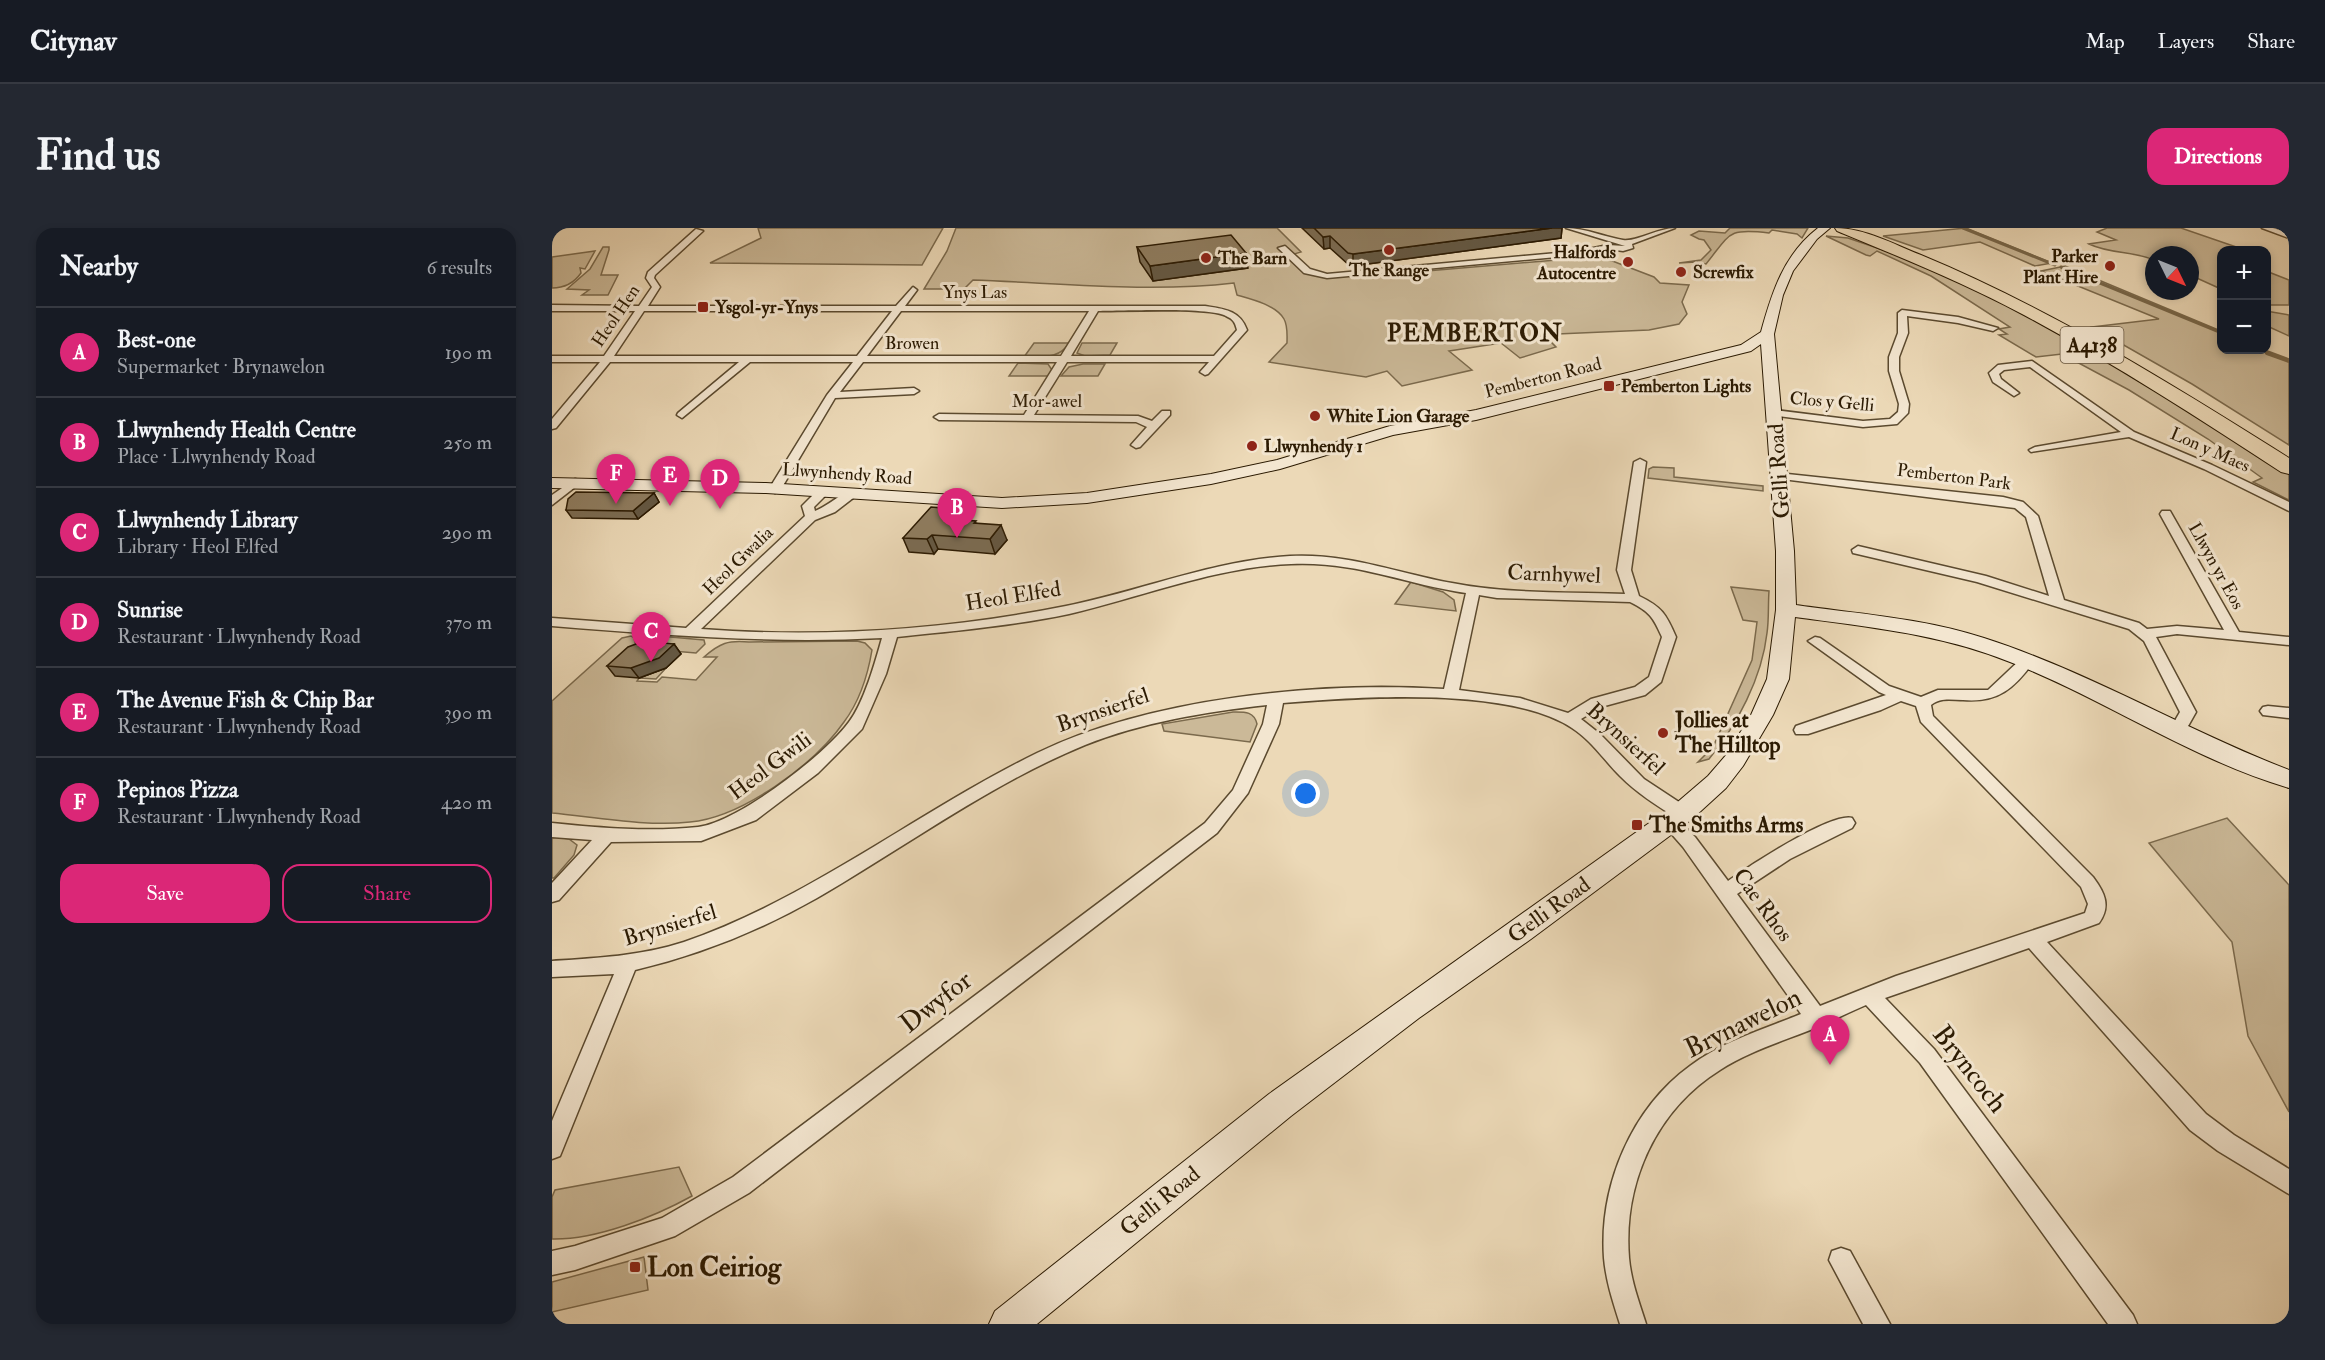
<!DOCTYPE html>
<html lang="en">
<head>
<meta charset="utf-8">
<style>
	:root { --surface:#171b24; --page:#242831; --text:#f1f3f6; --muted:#9ea1a6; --line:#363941; --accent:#db2777 }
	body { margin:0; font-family:"IM FELL Double Pica",serif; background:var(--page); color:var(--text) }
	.controls { position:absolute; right:18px; top:18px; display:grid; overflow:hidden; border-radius:12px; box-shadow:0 3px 9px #0003 }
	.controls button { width:54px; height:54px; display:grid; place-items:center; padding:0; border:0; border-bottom:2px solid var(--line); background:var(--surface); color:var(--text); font:30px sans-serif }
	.compass { position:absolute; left:1593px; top:18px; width:54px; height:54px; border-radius:50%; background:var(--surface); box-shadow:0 3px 9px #0003; rotate:133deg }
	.you { position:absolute; left:754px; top:566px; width:21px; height:21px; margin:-15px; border:4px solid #fff; border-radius:50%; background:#1a73e8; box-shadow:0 0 0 9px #1a73e833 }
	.badge { display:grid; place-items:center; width:39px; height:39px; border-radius:50%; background:var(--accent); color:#fff; font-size:20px; font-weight:700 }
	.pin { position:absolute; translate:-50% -50px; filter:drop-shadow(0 2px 3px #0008) }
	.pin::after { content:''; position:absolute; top:32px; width:21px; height:18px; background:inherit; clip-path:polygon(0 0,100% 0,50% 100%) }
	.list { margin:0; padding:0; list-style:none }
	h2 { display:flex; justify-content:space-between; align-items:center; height:78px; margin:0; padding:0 24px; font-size:26px }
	h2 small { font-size:20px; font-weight:400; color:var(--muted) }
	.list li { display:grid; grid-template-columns:39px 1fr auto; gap:18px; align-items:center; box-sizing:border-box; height:90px; padding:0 24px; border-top:2px solid var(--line) }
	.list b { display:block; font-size:22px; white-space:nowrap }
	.list p { margin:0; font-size:20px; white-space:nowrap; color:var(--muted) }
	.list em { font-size:20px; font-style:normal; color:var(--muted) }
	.actions { display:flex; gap:12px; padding:18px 24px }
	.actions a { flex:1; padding:14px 0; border:2px solid var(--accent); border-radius:18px; text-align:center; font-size:21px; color:var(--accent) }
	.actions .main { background:var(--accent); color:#fff }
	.map { position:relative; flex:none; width:1737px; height:1096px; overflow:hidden; border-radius:18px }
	header { display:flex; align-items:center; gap:36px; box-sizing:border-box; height:84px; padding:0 30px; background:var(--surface); border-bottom:2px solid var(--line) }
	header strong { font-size:28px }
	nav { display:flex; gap:33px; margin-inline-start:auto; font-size:21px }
	.intro { display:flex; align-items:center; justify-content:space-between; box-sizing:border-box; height:144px; padding:0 36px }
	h1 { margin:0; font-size:42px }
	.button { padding:15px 27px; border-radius:18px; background:var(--accent); color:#fff; font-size:21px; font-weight:700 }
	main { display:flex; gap:36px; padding:0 36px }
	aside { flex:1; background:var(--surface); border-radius:18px; box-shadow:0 3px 9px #0003 }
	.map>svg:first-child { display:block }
	.green { fill:#cbb998; stroke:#7b6a4d; stroke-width:1.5 }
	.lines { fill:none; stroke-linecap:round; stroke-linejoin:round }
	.stream-far1 { stroke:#776649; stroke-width:3 }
	.stream { stroke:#776649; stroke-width:4 }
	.street-casing { stroke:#5b4a2f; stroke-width:3 }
	.secondary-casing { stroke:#2b1a02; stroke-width:2 }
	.highway-casing { stroke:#2b1a02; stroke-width:2 }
	.street { fill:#f3e6d0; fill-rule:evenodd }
	.secondary { fill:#f3e6d0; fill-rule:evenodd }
	.highway { fill:#ecd9b7; fill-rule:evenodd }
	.wall { fill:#7b6c53; stroke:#2b1a02; stroke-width:1.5 }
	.shaded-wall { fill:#645843; stroke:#2b1a02; stroke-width:1.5 }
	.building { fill:#8f7d60; stroke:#2b1a02; stroke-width:1.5 }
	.poi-dot { fill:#8f2418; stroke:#f3e6d0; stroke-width:2 }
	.labels { text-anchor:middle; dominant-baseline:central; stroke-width:6; stroke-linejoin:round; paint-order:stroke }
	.far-poi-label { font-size:18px; font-weight:bold; fill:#2b1a02; stroke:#f3e6d0; text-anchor:start }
	.far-street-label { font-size:18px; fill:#2b1a02; stroke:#f3e6d0 }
	.shield { fill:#f3e6d0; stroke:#675740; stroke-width:1.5 }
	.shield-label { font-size:21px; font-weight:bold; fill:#2b1a02 }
	.street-label { font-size:22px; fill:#2b1a02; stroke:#f3e6d0 }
	.poi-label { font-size:22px; font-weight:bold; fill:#2b1a02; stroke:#f3e6d0; text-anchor:start }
	.far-district-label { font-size:24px; font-weight:bold; letter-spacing:1.5px; fill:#2b1a02; stroke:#f3e6d0 }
	.near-street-label { font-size:27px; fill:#2b1a02; stroke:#f3e6d0 }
	.near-poi-label { font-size:27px; font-weight:bold; fill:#2b1a02; stroke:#f3e6d0; text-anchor:start }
</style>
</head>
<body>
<header>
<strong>Citynav</strong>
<nav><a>Map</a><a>Layers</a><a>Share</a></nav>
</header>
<div class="intro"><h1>Find us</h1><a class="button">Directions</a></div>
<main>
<aside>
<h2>Nearby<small>6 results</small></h2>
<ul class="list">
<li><span class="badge">A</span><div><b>Best-one</b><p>Supermarket · Brynawelon</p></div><em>190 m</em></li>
<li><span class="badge">B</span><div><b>Llwynhendy Health Centre</b><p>Place · Llwynhendy Road</p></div><em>250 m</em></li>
<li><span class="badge">C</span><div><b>Llwynhendy Library</b><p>Library · Heol Elfed</p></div><em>290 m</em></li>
<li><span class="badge">D</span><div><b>Sunrise</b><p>Restaurant · Llwynhendy Road</p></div><em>370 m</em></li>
<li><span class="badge">E</span><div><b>The Avenue Fish &amp; Chip Bar</b><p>Restaurant · Llwynhendy Road</p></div><em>390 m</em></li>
<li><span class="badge">F</span><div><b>Pepinos Pizza</b><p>Restaurant · Llwynhendy Road</p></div><em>420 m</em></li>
</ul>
<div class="actions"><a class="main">Save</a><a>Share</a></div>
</aside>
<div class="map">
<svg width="1737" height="1096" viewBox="0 0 1737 1096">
	<rect width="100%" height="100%" fill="#ecd9b7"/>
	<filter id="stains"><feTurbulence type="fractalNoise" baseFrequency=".00333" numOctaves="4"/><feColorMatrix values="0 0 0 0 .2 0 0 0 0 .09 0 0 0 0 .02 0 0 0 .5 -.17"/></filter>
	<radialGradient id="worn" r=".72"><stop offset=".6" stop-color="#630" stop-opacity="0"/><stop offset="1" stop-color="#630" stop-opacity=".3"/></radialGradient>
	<g class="green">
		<path d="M206,0H391L370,37L158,35L209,10Z"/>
		<path d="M404,0H725L749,24L742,26C747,31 752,38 758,42C778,54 832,42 855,40L863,44L1040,29H1050L1102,49L1108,55L1137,57L1130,74L1135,86L1127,96L1097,102L1005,106L995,110L1004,119L968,130L949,115L897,123L920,142L850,158L835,143L814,149L717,134L735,115C735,107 736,98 732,91C724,77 699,71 685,67L682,55C596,65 507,55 421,52L412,61H372L395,23Z"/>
		<path d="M1178,0H1256L1250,10L1245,6L1220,2L1217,5C1175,0 1179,5 1154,36L1144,34L1127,35L1149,32L1159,22L1152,12L1147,11L1139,7L1147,3L1173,5Z"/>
		<path d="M1414,0L1500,35L1483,38L1428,14L1371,22L1331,8Z"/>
		<path d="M1555,0H1629L1693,22H1670L1669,61L1638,47V27H1602V32C1581,23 1558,26 1537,16L1564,12L1545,4Z"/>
		<path d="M1274,8L1296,10L1360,32L1511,103L1737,245V272L1701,254L1710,250L1656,211L1577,162L1510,126L1484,129L1447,107L1455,106L1447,101L1458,99L1379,48L1325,23L1318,28L1314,27Z"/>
		<path d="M51,19H57V22L49,47H66L56,67H30L37,62L15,61L38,41Z"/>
		<path d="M43,23L33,41L28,40L29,45C22,55 12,60 0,60V29Z"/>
		<path d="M1513,38L1669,103L1670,122H1713L1737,131V217L1640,156L1540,99L1607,91L1489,43Z"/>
		<path d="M1714,43L1737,52V77H1715V79Z"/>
		<path d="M1714,83L1737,87V108L1715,98Z"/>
		<path d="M482,115H517C507,132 489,128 472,129Z"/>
		<path d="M530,115H565L558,127L533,128L525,125Z"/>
		<path d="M466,135L496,136L500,142L496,148H457Z"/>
		<path d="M531,136H553L546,148H509L517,139Z"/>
		<path d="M1101,239L1122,240V249L1211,258V263L1096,250L1097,241Z"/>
		<path d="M859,354L891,364L902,372L904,383L843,376Z"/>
		<path d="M1179,359L1217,363C1216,377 1217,392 1215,405C1210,450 1185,497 1157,531L1146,534L1161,519L1200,432L1205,394L1191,392Z"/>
		<path d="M79,408L82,410L86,425L87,450L114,440L104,451L87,450L85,453L105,454L110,449L144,452L165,429H152C168,415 176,412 197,414L305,413L313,415L320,422C316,446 307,474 292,494C262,537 190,589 138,594C96,599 42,589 0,585V473L70,410Z"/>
		<path d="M107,408L152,412L153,416L144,425L97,421L95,418Z"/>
		<path d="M681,484C692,484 702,483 705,496L698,514L612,503L610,496Z"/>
		<path d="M1675,590L1737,657V884L1696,808L1680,714L1597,615Z"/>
		<path d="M6,609L17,611L25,617L22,627L2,650H0V610Z"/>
		<path d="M127,939L140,968C102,989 44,1012 0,1011V969L3,962Z"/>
		<path d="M92,1029L96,1062L0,1084V1054Z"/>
	</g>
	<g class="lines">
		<g class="stream-far1">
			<path d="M1411,0L1503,37"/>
			<path d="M1509,39L1670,105"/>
			<path d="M1709,122L1719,126"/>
		</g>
		<path class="stream" d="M1715,125L1737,133"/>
		<g class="street-casing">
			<g id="street">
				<path d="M1014,0C1034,0 1052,9 1071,12C1085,14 1106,0 1123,0L1080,16L1081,20L1071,23L1056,21L1027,27L775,50L752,45L726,20L733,18L758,41L775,46L1027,23L1056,17L1073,18Z"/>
				<path d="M1710,0H1721L1737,5V10Z"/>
				<path d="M144,1L151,3L103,47L102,50L108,59L96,78H344L361,59L365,62L353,78H653C672,81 688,82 695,102L656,146L653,147L648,144L657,134H515L482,187L586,188L600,193L610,183H618V187L588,219L584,220L579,217L595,199L584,194L387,192L382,189L387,186L472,187L505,134H311L288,164L362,160L367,163L362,166L283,170L229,261L223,265L217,261L275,167L301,134H198L130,190L125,187L126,185L187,134H58L4,200L0,201V191L48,134H0V128H52L83,83H0V77L87,78L100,59L94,50L96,44ZM92,83H340L305,128H62ZM349,83H537L509,128H315ZM546,83C571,83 657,79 674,88C681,91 683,94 685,102L662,128H519Z"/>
				<path d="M1350,82L1406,89L1446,100L1441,103L1406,95L1355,88L1356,105L1347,129V143L1357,176L1356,185L1345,196L1311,199L1219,187L1218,185L1223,182L1311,193L1338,191L1346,184L1347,176L1337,143V129L1346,105V85Z"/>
				<path d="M1480,133L1582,204L1660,237L1737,274V283L1652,241L1577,209L1479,224L1477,222L1483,219L1569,204L1478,139L1452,142L1447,146L1449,151L1467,165L1462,168L1441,154L1437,145L1446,137Z"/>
				<path d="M1088,231L1094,234L1079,342L1087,368C1110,379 1114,386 1124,409L1109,454L1093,467L1049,479L1029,491L1048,506L1092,551L1136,580L1139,585L1136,590L1130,591L1124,590L1143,609L1176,653C1196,639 1279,584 1300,590L1303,595L1300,600L1238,631L1185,666L1268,778L1344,748L1533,685L1536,676L1529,659L1369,494L1364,478L1349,473L1329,482L1256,506H1244L1242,502L1244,498L1334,467L1327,464L1256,413L1263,409L1268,410L1337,458L1369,469L1386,462H1436L1470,430H1480L1482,433C1463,460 1446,475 1411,472C1400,472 1389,469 1379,477L1381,488L1541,649C1553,665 1559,678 1547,695L1495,714L1654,886L1682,907L1737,941V966L1666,923L1638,902L1477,720L1333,770L1382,821L1581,1087L1585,1096H1556L1368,835L1314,777C1298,784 1283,791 1268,798C1235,812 1199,822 1168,842C1104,882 1071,955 1077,1030C1079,1053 1087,1074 1094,1096H1068C1061,1074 1054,1053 1052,1030C1047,958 1079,881 1138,838C1171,813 1212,801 1249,786L1131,619L1109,594L1112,589H1123C1104,577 1085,565 1068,548C1052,532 1039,512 1020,500C956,458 805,469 731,475L727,496L696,565L665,605L197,965L123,1008L23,1042L0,1047V1023L23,1018L110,990L181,949L653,595L681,562L711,496L715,477C653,484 591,494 533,517C438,556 353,619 265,670C207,703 147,727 83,742L8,928L0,931V893L62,746L0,749V733C45,730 89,728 132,714C259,670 365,584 485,525C598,470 767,453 892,461L914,365C852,356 805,333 739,336C664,339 590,369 517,386C460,398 402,403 345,409L334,446L310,501L266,545L204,592L149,613L59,614L7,672L0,674V655L40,612L0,609V595C48,600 98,604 146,599C185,595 274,526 297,494C312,474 323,435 330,410C220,416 110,407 0,398V390L134,400L253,288L250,278L266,262L270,261L276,265L262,279L263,283C276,278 286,267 299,263L305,267L283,284L263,292L149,401C270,410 395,402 514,378C589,363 662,332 738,328C797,325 844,345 900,355C956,366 1015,364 1073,366L1065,342L1082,234ZM927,367L945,370L1078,374C1098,384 1101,389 1110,409L1097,449L1083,459L1039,471L1016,485L968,470L907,462Z"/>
				<path d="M1226,245L1451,269L1471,274L1486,288L1512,372L1587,395L1595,401L1625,398L1672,402L1608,286L1610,283H1618L1687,404L1737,409V417L1625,406L1604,409L1644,484L1631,507H1619L1617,503L1628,484L1592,413L1577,401L1425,354L1301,325L1300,322L1306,318L1434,348L1497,368L1474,289L1463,280L1222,250V246Z"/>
				<path d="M23,251L27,252V256L0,277V267Z"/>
				<path d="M1716,478L1737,480V490L1711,487L1708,483L1711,479Z"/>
				<path d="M1289,1020L1298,1023L1338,1096H1311L1277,1032L1280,1023Z"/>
			</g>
		</g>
		<g class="secondary-casing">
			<path id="secondary" d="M1266,0H1278L1265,11L1241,43L1231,67L1222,106L1242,323L1244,377C1307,386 1371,390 1432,410C1538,444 1633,502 1737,542V560C1639,531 1552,471 1458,434C1389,406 1316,399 1243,389L1237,451L1221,487L1191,538L1174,560L1139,592L979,711L867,790L739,888L485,1096H437L443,1083L717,866L1121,578L1156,548L1175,526L1199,487L1215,451L1224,382V323L1209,116L1199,123L924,192L841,207L728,241L659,256L535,275L450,280L214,265L0,260V250L214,255L450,270L535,265L659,246L725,232L838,198L924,182L1189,117L1209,104C1220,64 1232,26 1266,0Z"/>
		</g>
		<g class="highway-casing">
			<path id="highway" d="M1283,0C1313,0 1341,16 1369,27C1499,81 1618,155 1737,230V246L1729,244C1645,189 1561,135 1472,87C1412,55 1348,29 1285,3Z"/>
		</g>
		<use href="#street" class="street"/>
		<use href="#secondary" class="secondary"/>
		<use href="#highway" class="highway"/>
	</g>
	<g class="wall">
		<path d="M750,0H1010L1009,10L801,38L797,37L778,20L772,21Z"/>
		<path d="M585,19L696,40L601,53L588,34Z"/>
		<path d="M102,265L107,274L86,291L20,290L14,282Z"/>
		<path d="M403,281L408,292L424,295L455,312L443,326L386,321L382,326L357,324L351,310Z"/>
		<path d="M122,416L129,426L114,440L87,450L63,448L55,438Z"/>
	</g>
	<g class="shaded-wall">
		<path d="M1000,0H1010L1009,10L801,38V26Z"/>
		<path d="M778,8V20L772,21L771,9Z"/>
		<path d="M694,25L696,40L601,53L598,38Z"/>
		<path d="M102,265L107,274L86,291L81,283Z"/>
		<path d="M403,281L409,295L394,291Z"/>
		<path d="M449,297L455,312L443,326L438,311Z"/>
		<path d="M380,307L386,321L382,326L375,311Z"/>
		<path d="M122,416L129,426L114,440L87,450L79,440Z"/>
	</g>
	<g class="building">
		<path d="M762,0H1000L801,26L796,25L778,8L771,9Z"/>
		<path d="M679,7L694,25L598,38L585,19Z"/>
		<path d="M24,264L102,265L81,283L14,282L16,271Z"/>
		<path d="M379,279L403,281L394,291L424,293L422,295L449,297L438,311L380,307L375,311L351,310Z"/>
		<path d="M92,413L122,416L107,430L79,440L55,438L76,419Z"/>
	</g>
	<g class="poi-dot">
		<circle cx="837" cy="22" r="6"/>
		<circle cx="654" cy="30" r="6"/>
		<circle cx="1076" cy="34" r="6"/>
		<circle cx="1558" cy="38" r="6"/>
		<circle cx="1129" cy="44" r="6"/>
		<rect x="145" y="73" width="12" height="12" rx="3"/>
		<rect x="1051" y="152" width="12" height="12" rx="3"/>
		<circle cx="763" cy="188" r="6"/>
		<circle cx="700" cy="218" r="6"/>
		<circle cx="1111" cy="505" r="6"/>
		<rect x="1079" y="591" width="12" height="12" rx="3"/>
		<rect x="77" y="1033" width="12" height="12" rx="3"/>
	</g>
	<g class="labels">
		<g class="far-poi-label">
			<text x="1064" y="24" text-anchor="end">Halfords<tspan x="1064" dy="21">Autocentre</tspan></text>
			<text x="1546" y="28" text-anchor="end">Parker<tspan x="1546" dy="21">Plant Hire</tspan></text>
			<text x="666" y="30">The Barn</text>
			<text x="837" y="42" text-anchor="middle">The Range</text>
			<text x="1141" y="44">Screwfix</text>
			<text x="163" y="79">Ysgol-yr-Ynys</text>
			<text x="1069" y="158">Pemberton Lights</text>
			<text x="775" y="188">White Lion Garage</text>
			<text x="712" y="218">Llwynhendy 1</text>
		</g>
		<g class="far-street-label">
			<text x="423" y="64">Ynys Las</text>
			<text transform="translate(64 88) rotate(-56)">Heol Hen</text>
			<text x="360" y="115">Browen</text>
			<text transform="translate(991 150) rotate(-14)">Pemberton Road</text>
			<text x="495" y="173">Mor-awel</text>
			<text transform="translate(1280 174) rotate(5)">Clos y Gelli</text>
			<text transform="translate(1658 222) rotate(24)">Lon y Maes</text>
			<text transform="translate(295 246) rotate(4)">Llwynhendy Road</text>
			<text transform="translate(1402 249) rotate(7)">Pemberton Park</text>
			<text transform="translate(186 333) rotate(-44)">Heol Gwalia</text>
			<text transform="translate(1664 338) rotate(61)">Llwyn yr Eos</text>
		</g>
		<rect class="shield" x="1508.5" y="99" width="63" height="36" rx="4.5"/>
		<g class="shield-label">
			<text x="1540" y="117">A4138</text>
		</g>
		<g class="street-label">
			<text transform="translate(1227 243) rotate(-94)">Gelli Road</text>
			<text transform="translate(1002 346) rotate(2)">Carnhywel</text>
			<text transform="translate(461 368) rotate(-9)">Heol Elfed</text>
			<text transform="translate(551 482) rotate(-19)">Brynsierfel</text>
			<text transform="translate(1074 511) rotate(42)">Brynsierfel</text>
			<text transform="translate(218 538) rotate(-37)">Heol Gwili</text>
			<text transform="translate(1211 677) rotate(54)">Cae Rhos</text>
			<text transform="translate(997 682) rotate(-36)">Gelli Road</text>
			<text transform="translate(118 697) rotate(-17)">Brynsierfel</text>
			<text transform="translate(608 973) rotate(-39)">Gelli Road</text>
		</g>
		<g class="poi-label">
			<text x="1123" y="492">Jollies at<tspan x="1123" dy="25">The Hilltop</tspan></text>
			<text x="1097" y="597">The Smiths Arms</text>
		</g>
		<g class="far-district-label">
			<text x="923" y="105">PEMBERTON</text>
		</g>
		<g class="near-street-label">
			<text transform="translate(384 774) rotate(-38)">Dwyfor</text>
			<text transform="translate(1191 795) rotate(-26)">Brynawelon</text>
			<text transform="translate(1418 841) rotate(52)">Bryncoch</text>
		</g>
		<g class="near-poi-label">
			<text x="95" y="1039">Lon Ceiriog</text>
		</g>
	</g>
	<rect width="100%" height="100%" filter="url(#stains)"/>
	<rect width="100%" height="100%" fill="url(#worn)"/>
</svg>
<div class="controls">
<button>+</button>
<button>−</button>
</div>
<svg class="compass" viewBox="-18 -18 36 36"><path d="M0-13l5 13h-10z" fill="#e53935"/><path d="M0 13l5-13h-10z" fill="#9ea1a6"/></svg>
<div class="you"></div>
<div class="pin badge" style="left:1278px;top:837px">A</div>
<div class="pin badge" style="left:405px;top:310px">B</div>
<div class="pin badge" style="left:99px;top:434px">C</div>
<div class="pin badge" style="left:168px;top:281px">D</div>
<div class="pin badge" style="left:118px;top:278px">E</div>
<div class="pin badge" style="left:64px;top:276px">F</div>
</div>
</main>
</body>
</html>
